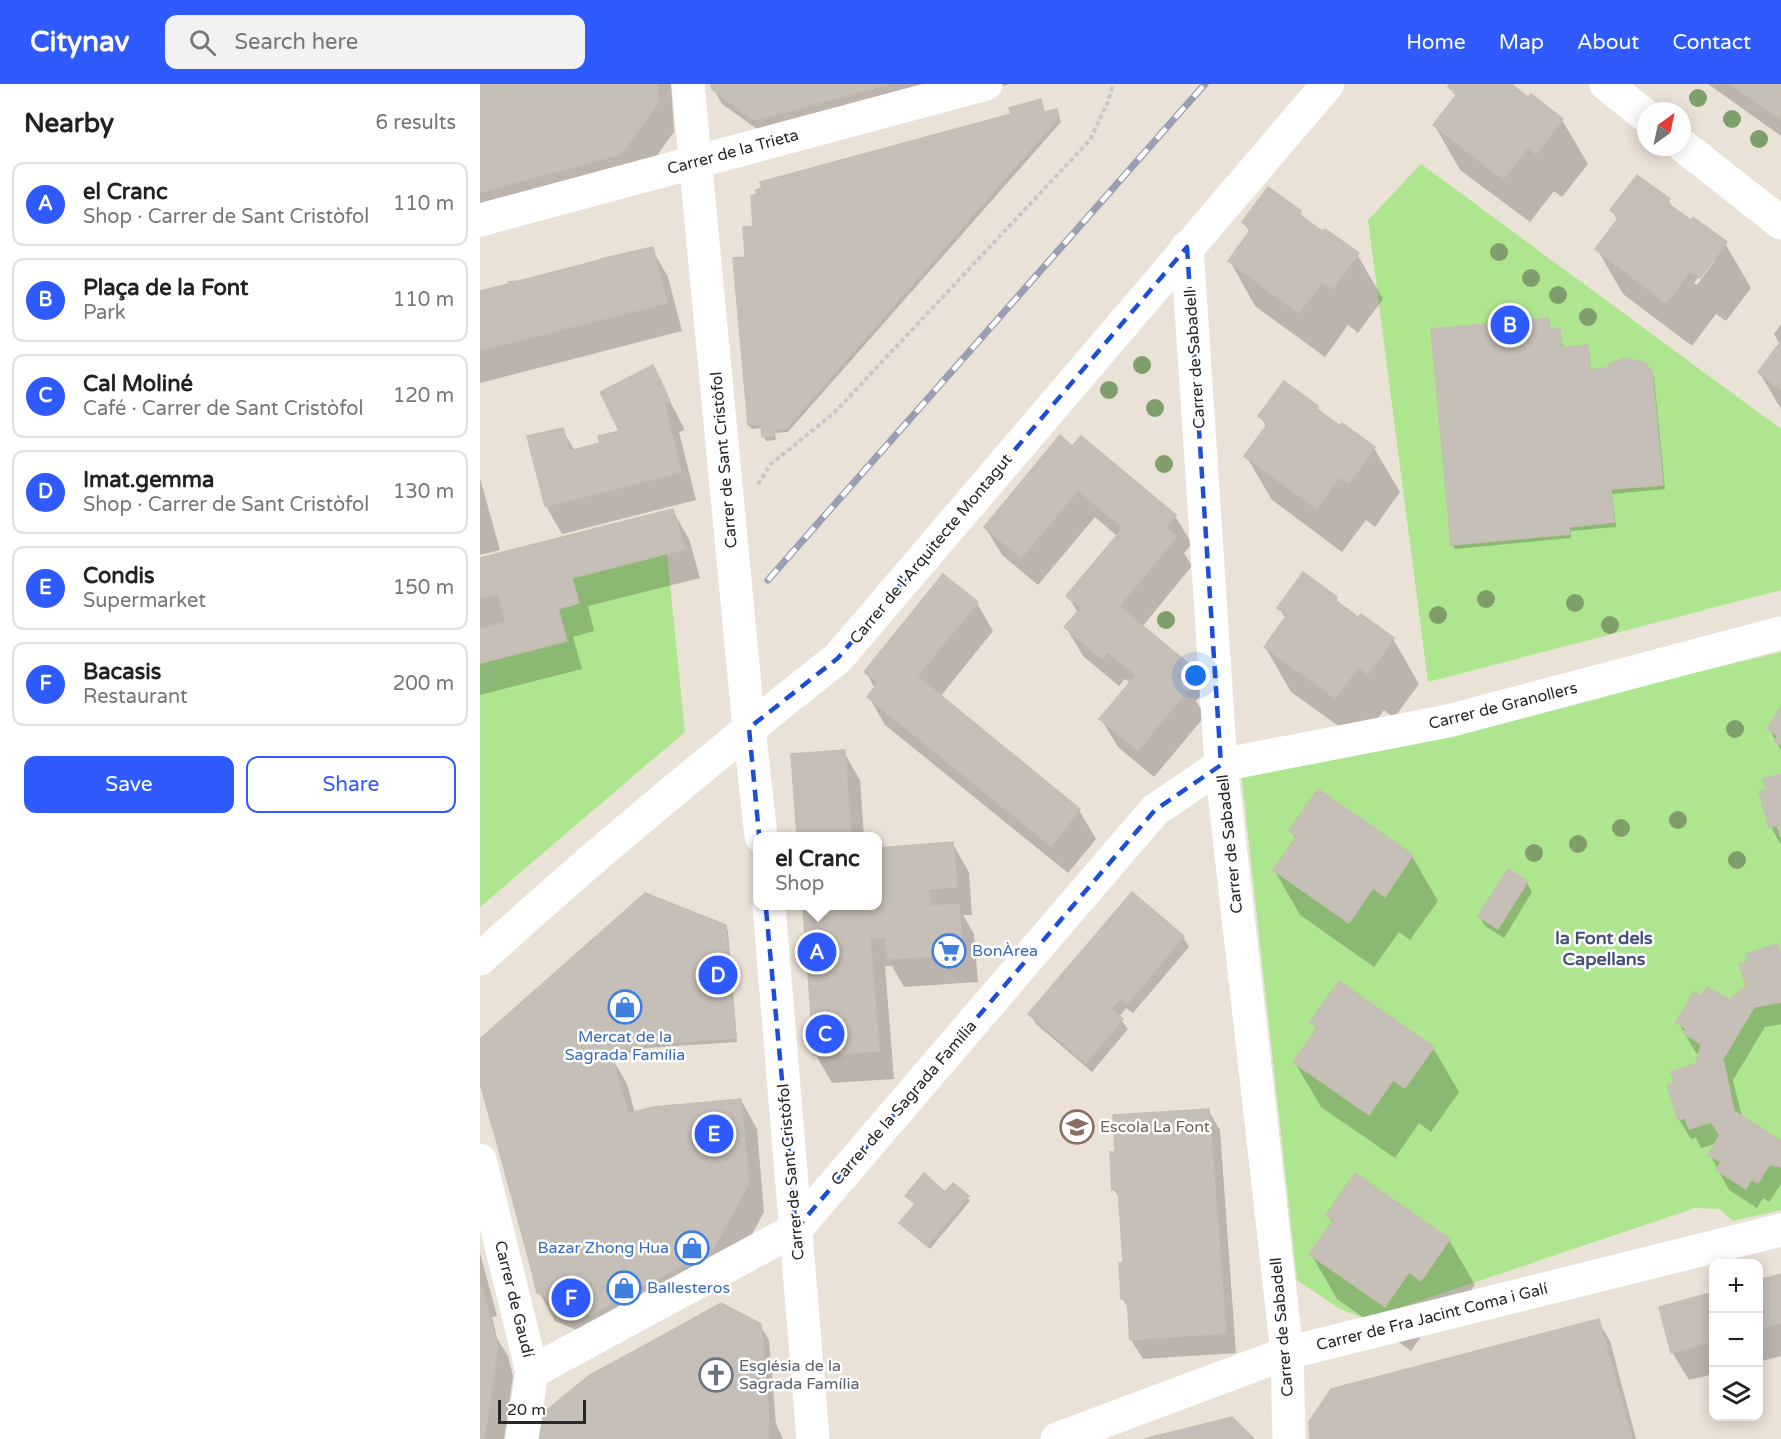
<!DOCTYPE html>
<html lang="en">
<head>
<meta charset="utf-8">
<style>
	:root { --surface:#fff; --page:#f2f2f2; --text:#222; --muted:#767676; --line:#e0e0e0; --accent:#2f5aff }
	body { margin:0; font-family:"Varela Round",sans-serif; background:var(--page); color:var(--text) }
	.controls { position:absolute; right:18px; bottom:18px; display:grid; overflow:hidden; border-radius:12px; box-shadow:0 3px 15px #0003 }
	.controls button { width:54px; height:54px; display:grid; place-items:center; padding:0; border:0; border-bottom:2px solid var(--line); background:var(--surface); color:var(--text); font:30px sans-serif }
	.compass { position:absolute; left:1157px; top:18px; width:54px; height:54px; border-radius:50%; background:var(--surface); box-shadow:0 3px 15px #0003; rotate:33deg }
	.scale { position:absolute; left:18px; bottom:15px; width:88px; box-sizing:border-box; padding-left:6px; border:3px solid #272727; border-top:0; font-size:16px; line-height:21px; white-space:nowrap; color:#272727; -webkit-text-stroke:4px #fff; paint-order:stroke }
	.you { position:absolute; left:716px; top:592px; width:21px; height:21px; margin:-15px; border:4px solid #fff; border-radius:50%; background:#1a73e8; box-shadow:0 0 0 9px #1a73e833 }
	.badge { display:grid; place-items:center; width:39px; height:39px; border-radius:50%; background:var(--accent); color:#fff; font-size:20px; font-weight:700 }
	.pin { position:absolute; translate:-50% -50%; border:3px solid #fff; box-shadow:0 2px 6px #0006 }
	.popup { position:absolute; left:273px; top:748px; width:129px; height:78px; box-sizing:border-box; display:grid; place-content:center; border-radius:12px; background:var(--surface); filter:drop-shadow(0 2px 4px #0005); font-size:20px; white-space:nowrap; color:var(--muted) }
	.popup b { font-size:22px; color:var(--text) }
	.popup::after { content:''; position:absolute; left:50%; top:100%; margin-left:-12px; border:12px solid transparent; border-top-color:var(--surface) }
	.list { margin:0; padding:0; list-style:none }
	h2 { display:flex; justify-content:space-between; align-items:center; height:78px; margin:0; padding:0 24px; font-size:26px }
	h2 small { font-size:20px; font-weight:400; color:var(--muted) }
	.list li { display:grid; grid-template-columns:39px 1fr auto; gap:18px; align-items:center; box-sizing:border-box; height:84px; margin:0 12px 12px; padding:0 12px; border:2px solid var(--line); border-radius:12px }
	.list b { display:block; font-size:22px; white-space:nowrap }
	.list p { margin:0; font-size:20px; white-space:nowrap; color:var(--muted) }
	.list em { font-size:20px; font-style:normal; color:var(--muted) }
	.actions { display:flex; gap:12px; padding:18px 24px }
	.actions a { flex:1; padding:14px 0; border:2px solid var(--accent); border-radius:12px; text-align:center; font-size:21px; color:var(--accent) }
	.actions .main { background:var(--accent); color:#fff }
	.icon { flex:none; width:33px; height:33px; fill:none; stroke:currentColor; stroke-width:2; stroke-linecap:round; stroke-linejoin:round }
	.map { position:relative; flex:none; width:1301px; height:1355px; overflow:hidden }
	header { display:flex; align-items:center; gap:36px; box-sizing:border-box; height:84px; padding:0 30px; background:var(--accent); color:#fff }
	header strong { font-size:28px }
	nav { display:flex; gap:33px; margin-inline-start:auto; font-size:21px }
	.search { width:420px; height:54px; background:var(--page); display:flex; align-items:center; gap:15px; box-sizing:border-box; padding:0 21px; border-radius:12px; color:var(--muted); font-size:22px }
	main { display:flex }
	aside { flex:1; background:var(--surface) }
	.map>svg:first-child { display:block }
	.green { fill:#aee68f }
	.shadow { fill:#0003; fill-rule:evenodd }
	.building { fill:#c6bfb7; stroke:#c6beb1; stroke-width:1.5 }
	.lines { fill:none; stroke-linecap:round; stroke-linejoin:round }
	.path { stroke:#c7c7c7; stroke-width:4; stroke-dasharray:4.5 3; stroke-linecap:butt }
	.street { stroke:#fff; stroke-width:33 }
	.secondary { stroke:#fff; stroke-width:33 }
	.rail-casing { stroke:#9a9eb3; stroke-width:7 }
	.rail { stroke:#fff; stroke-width:4.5; stroke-dasharray:14; stroke-linecap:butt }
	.tree { fill:#7f9e6c }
	.marked { fill:none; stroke:#1d4ed8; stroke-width:4.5; stroke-dasharray:12 8; stroke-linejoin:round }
	.labels { text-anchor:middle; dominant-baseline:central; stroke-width:5; stroke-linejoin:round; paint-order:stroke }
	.street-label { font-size:16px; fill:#272727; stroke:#fff }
	.shop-label { font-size:16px; fill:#366cbe; stroke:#fff; text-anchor:start }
	.education-label { font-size:16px; fill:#785e54; stroke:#fff; text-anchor:start }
	.worship-label { font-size:16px; fill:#5b616d; stroke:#fff; text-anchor:start }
	.neighbourhood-label { font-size:18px; font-weight:bold; fill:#455079; stroke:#fff }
</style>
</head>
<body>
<header>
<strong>Citynav</strong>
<div class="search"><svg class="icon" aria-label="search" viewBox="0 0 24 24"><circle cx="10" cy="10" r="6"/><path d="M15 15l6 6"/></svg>Search here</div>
<nav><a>Home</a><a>Map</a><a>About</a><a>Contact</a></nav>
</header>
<main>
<aside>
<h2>Nearby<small>6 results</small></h2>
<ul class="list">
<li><span class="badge">A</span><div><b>el Cranc</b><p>Shop · Carrer de Sant Cristòfol</p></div><em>110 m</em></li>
<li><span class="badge">B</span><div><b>Plaça de la Font</b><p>Park</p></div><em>110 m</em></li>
<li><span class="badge">C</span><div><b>Cal Moliné</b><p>Café · Carrer de Sant Cristòfol</p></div><em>120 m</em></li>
<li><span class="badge">D</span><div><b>Imat.gemma</b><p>Shop · Carrer de Sant Cristòfol</p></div><em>130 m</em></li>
<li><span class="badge">E</span><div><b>Condis</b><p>Supermarket</p></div><em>150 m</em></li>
<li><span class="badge">F</span><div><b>Bacasis</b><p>Restaurant</p></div><em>200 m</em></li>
</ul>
<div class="actions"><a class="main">Save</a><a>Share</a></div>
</aside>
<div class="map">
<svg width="1301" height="1355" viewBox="0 0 1301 1355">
	<rect width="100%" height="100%" fill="#ebe2d7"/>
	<g class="green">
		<path d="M941,80L1301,345V506L948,598L888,136Z"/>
		<path d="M187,470L205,648L0,823V579L78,525L99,519L92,494Z"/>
		<path d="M1301,568V1126L1253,1137L1239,1125L1215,1124L886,1235L860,1225L817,1196L761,687L1223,587Z"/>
	</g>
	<g class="shadow">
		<path d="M0,0H191L194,48L157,99L0,140Z"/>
		<path d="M233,0H530L450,22L284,50L242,20L233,4Z"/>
		<path d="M972,0H1029L1048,15L1082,36L1108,80L1082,113L1074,107L1050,138L980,86L955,42L976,13L970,3Z"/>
		<path d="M1228,0H1301V52Z"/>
		<path d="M560,17L565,30L577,27L581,38L308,348L295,349L296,356L286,357L282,344L272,345L269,341L267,174L275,144L533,31Z"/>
		<path d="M1188,116L1194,125L1245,159L1271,204L1246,237L1236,230L1212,262L1143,210L1117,165L1138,137L1132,127ZM1231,176H1235L1217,201L1214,199Z"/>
		<path d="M820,128L824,136L877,170L903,215L878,249L868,241L845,273L775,222L750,177L770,149L764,138Z"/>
		<path d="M172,165L188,193L202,247L0,299V209Z"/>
		<path d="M1068,236L1072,247L1079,246L1081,250L1083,265L1107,263L1109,267L1111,287L1171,288L1174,293L1185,405L1132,410L1136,443L1091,447V454L975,465L973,461Z"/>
		<path d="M1301,240V325L1279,288L1300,261L1294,250Z"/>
		<path d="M172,283L205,346L199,348L216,416L82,450L66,422L49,353L82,345L95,367L122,360L141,348Z"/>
		<path d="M837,323L841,331L894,364L920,408L895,443L886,436L862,468L792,416L766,372L787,344L780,332Z"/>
		<path d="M593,364L695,432L712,460L704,469L712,482L662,543L707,580L723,608L716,617L725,632L674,693L638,663L621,635L651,599L645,595L639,602L603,572L586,543L598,529L588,512L638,453L615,433L558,501L522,471L505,443Z"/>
		<path d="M0,394L20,466L0,471Z"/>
		<path d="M193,427L209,455L220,494L108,522L114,547L93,553L102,585L0,611V476Z"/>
		<path d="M856,514L861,522L913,555L939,600L914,634L904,626L881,658L811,608L785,563L806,535L799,524Z"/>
		<path d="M497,519L513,547L460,613L599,726L616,755L588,789L405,641L389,613L395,605L386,588Z"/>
		<path d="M1301,626V666L1289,645Z"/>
		<path d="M364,668L380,696L384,752H319L312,671Z"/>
		<path d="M1301,692V761L1291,743L1288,707Z"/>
		<path d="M811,747L932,772L958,817L930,856L919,848L894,883L820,831L795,787L816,755Z"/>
		<path d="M473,760L489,788L492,831H483L494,850L498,898L424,903L412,882H405L414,995L352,999L336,971L324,822H397V766Z"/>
		<path d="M1047,798L1052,808L1024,854L1005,842L999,832Z"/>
		<path d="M245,842L248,847L257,958L167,964L132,974L147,1000L155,1029L261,1016L277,1045L284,1128L249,1193L127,1259L75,1237L59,1208L0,992V957Z"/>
		<path d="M703,853L709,863L653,929L646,924L639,933L648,945L612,988L556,940L550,930Z"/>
		<path d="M1296,861L1301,869V940L1285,943L1253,996L1262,1033L1301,1058V1100L1289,1118L1283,1114L1277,1124L1249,1106L1230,1071L1237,1059L1221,1064L1216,1054L1211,1055L1199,1035L1220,971L1216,969L1198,938L1221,915L1249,918L1268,903Z"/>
		<path d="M832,938L953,964L979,1008L951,1048L939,1039L915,1074L841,1023L815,979L837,947Z"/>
		<path d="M728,1026L740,1046L756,1269L663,1275L651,1256L649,1226L643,1215L645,1180L640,1116L634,1105L637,1069Z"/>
		<path d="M466,1110L487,1113L490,1117L450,1165L424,1143L421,1139L436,1121L427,1112Z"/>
		<path d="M848,1131L969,1156L995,1201L967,1240L955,1232L931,1267L857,1215L831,1170L853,1140Z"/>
		<path d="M0,1169L17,1232L12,1233L17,1254L28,1272L33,1292L24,1355H0Z"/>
		<path d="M1301,1192V1272L1278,1278V1198Z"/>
		<path d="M1234,1210V1290L1209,1296L1192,1268Z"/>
		<path d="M1118,1237L1130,1257L1156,1355H832Z"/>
		<path d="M280,1241L289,1256L296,1340L303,1355H54Z"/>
	</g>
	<g class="building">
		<path d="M0,0H56L0,15Z"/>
		<path d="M56,0H177L178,19L141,70L0,108V15Z"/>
		<path d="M231,0H409L274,36L232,5Z"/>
		<path d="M970,0H1031L1048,13L1051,10L1083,35L1056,70L1048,63L1023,95L953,41L977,10L968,3Z"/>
		<path d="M1250,0H1301V36Z"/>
		<path d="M561,15L564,28L577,25L579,33L306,344L294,345V352L282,353L281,340L268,341L253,174L265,173L263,143L273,142L271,112L277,110L276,106L282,104L280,98L531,30L529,24Z"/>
		<path d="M1157,91L1190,115L1187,119L1211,136L1213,133L1247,158L1220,194L1210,187L1186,219L1115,165L1139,133L1130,126Z"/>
		<path d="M788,103L821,127L819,130L842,147L845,145L879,169L852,205L842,198L819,229L748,177L771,145L762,138Z"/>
		<path d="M173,163L187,219L0,266V207L28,200V198L39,197L120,176V175Z"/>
		<path d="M1069,234L1070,245L1080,244L1081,264L1108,261L1110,286L1127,284L1130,279L1147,274L1165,279L1172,287L1183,401L1131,405L1134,438L1089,443L1090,450L971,461L951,245Z"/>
		<path d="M1301,257V306L1278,288Z"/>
		<path d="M173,281L190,317L184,319L201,388L65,422L47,352L83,344L89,367L120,359L118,352L139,347L120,308Z"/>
		<path d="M804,297L838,322L836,324L860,342L862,339L895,363L869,399L860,393L836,424L764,372L788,339L778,332Z"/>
		<path d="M580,351L592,362L601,352L696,431L685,444L696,453L639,522L708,579L697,592L710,603L658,666L619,635L656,591L628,568L622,575L584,543L601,524L586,512L643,444L598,406L541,474L504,443Z"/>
		<path d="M193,425L205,465L92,494L99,519L78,525L87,557L0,579V545L26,538L18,509L0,514V474Z"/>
		<path d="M823,488L857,513L855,516L878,533L881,530L914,554L888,590L878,583L855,614L784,563L807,531L797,524Z"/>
		<path d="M463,490L498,518L437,592L600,725L571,762L387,613L398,599L384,588Z"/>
		<path d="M1301,623V661L1294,657L1298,652L1287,645Z"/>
		<path d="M365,666L371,752H317L311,670Z"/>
		<path d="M1301,690V752H1300L1297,741L1289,744L1279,708L1286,706L1283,695Z"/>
		<path d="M838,705L933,771L905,813L893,804L869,839L793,786L817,752L809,747Z"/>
		<path d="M473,758L477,803L448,805L450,822L479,820L483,870L407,875L405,853L390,854L399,967L334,971L323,822H397V764Z"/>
		<path d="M1028,785L1048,797L1018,845L998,832Z"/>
		<path d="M652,808L704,852L647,920L640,915L631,925L643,935L606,979L548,930Z"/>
		<path d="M165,809L246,841L256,954L164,960L2,1006L0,998V955Z"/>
		<path d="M1297,860L1301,872V918L1274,923L1243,975L1254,1027L1301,1057V1083L1289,1081L1278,1099L1271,1095L1266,1105L1236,1086L1241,1078L1228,1071L1240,1051L1231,1038L1209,1045L1205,1034L1198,1036L1187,1001L1194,999L1191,988L1216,980L1221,960L1203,949L1206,945L1196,938L1214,908L1221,912L1227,903L1249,916L1266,902L1259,880L1268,877L1266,870Z"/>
		<path d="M859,897L954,963L925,1004L913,996L889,1031L813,978L837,944L830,938Z"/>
		<path d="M131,970L148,1030L19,1066L2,1006Z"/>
		<path d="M261,1015L266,1072L178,1079V1082L128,1096L113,1039L173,1023Z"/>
		<path d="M729,1025L746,1249L650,1256L647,1215H641L639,1179L643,1178L638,1105L632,1106L630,1068H635L633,1031Z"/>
		<path d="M113,1039L128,1095L34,1121L19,1066Z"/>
		<path d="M266,1072L269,1099L233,1165L195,1185L144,1091L178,1082V1079Z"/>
		<path d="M444,1089L465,1108L473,1099L489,1112L447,1162L419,1139L435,1120L425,1112Z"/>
		<path d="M875,1089L970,1155L941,1197L929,1188L905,1223L829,1170L854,1136L846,1131Z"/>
		<path d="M144,1091L195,1185L128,1221L86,1143L98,1136L90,1106Z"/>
		<path d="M90,1106L98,1136L86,1143L103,1173L52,1187L34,1121Z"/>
		<path d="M103,1173L128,1221L110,1231L57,1209L52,1187Z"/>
		<path d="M1301,1190V1239L1278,1245V1196Z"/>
		<path d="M0,1204H2L12,1242L0,1245Z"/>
		<path d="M1234,1208V1257L1191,1269L1179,1223Z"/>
		<path d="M241,1219L281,1240L288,1323L207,1330L169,1259Z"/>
		<path d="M1119,1235L1152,1355H830L829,1338L851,1305Z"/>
		<path d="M12,1242L18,1262L13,1297L0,1295V1245Z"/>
		<path d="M169,1259L207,1330L288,1323V1355H52L56,1335L110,1291Z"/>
		<path d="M0,1295L13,1297L7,1337L0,1336Z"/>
		<path d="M752,1333L774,1355H664Z"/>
		<path d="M0,1336L7,1337L4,1355H0Z"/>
	</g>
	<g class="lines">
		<path class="path" d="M278,400L291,380L354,329L610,56L628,18L633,0"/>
		<g class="street">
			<path d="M1126,0L1166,32"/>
			<path d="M1202,61L1301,139"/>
			<path d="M0,136L506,0"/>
			<path d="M707,163L741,681L807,1269L809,1355"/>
			<path d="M0,875C115,770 236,670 358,574L848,0"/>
			<path d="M0,1076L52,1288L42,1355"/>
			<path d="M52,1288L316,1145L675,726L741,681L968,637L1301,549"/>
			<path d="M577,1355L807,1269L1301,1146"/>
		</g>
		<g class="secondary">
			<path d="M208,0L269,644L281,752"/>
			<path d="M289,822L333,1355"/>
		</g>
		<g class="rail-casing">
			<path id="rail" d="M288,496L725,0"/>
		</g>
		<use href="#rail" class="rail"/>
	</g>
	<g class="tree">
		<circle cx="1218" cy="14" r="9"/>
		<circle cx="1252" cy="35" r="9"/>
		<circle cx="1279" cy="55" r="9"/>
		<circle cx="1019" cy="168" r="9"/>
		<circle cx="1051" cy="194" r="9"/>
		<circle cx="1078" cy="211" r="9"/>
		<circle cx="1108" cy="233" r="9"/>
		<circle cx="662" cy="281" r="9"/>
		<circle cx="629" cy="306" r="9"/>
		<circle cx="675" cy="324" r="9"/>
		<circle cx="684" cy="380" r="9"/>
		<circle cx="1006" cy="515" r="9"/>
		<circle cx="1095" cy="519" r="9"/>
		<circle cx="958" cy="531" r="9"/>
		<circle cx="686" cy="536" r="9"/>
		<circle cx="1130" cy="541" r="9"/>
		<circle cx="1255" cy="645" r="9"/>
		<circle cx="1198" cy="736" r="9"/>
		<circle cx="1141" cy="744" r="9"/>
		<circle cx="1098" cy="760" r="9"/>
		<circle cx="1054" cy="769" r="9"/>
		<circle cx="1257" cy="776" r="9"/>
	</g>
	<path class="marked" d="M707,163L741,681L675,726L316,1145L269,644L358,574Z"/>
	<defs>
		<g id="supermarket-ring" transform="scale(1.725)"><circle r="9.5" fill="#fff" stroke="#3f7fe0" stroke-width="1.5"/><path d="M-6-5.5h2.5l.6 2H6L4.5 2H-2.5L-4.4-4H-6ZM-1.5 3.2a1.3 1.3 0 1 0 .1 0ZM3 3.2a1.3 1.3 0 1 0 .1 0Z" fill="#3f7fe0"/></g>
		<g id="shop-ring" transform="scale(1.725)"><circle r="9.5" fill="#fff" stroke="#3f7fe0" stroke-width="1.5"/><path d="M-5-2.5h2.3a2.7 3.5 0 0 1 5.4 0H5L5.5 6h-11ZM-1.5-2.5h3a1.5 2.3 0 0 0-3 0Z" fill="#3f7fe0"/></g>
		<g id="school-ring" transform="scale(1.725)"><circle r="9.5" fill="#fff" stroke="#8d6e63" stroke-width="1.5"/><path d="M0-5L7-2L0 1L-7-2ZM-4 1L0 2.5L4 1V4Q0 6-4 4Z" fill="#8d6e63"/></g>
		<g id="church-ring" transform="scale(1.725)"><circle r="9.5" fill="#fff" stroke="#6b7280" stroke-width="1.5"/><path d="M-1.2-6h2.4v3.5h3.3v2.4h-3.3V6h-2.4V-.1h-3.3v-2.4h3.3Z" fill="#6b7280"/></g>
	</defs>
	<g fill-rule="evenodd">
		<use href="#supermarket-ring" x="469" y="867"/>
		<use href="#shop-ring" x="145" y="923"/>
		<use href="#school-ring" x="597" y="1043"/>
		<use href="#shop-ring" x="212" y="1164"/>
		<use href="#shop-ring" x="144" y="1204"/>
		<use href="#church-ring" x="236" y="1291"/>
	</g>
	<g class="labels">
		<g class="street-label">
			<text transform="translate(253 68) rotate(-15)">Carrer de la Trieta</text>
			<text transform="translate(715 275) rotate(-94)">Carrer de Sabadell</text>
			<text transform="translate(244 376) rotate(-95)">Carrer de Sant Cristòfol</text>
			<text transform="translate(451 465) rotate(-50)">Carrer de l'Arquitecte Montagut</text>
			<text transform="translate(1023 622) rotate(-14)">Carrer de Granollers</text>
			<text transform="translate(750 760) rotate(-96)">Carrer de Sabadell</text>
			<text transform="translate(424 1019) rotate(-49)">Carrer de la Sagrada Família</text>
			<text transform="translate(311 1088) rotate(-95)">Carrer de Sant Cristòfol</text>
			<text transform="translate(34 1215) rotate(76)">Carrer de Gaudí</text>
			<text transform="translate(952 1233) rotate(-14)">Carrer de Fra Jacint Coma i Galí</text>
			<text transform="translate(802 1243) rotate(-95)">Carrer de Sabadell</text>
		</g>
		<g class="shop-label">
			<text x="492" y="867">BonÀrea</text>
			<text x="145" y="953" text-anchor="middle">Mercat de la<tspan x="145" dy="18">Sagrada Família</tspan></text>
			<text x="189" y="1164" text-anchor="end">Bazar Zhong Hua</text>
			<text x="167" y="1204">Ballesteros</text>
		</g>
		<g class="education-label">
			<text x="620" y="1043">Escola La Font</text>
		</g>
		<g class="worship-label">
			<text x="259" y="1282">Església de la<tspan x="259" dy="18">Sagrada Família</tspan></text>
		</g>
		<g class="neighbourhood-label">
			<text x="1124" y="854">la Font dels<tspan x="1124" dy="21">Capellans</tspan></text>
		</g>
	</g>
</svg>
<div class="controls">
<button>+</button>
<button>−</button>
<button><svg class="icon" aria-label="layers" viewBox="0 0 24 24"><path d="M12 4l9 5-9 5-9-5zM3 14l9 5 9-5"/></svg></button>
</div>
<svg class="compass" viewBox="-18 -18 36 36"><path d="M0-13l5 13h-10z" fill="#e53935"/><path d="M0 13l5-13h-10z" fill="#767676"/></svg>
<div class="scale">20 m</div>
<div class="you"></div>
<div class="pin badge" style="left:337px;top:868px">A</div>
<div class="popup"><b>el Cranc</b>Shop</div>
<div class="pin badge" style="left:1030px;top:241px">B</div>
<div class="pin badge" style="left:345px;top:950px">C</div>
<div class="pin badge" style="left:238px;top:891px">D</div>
<div class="pin badge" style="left:234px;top:1050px">E</div>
<div class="pin badge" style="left:91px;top:1214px">F</div>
</div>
</main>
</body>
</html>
